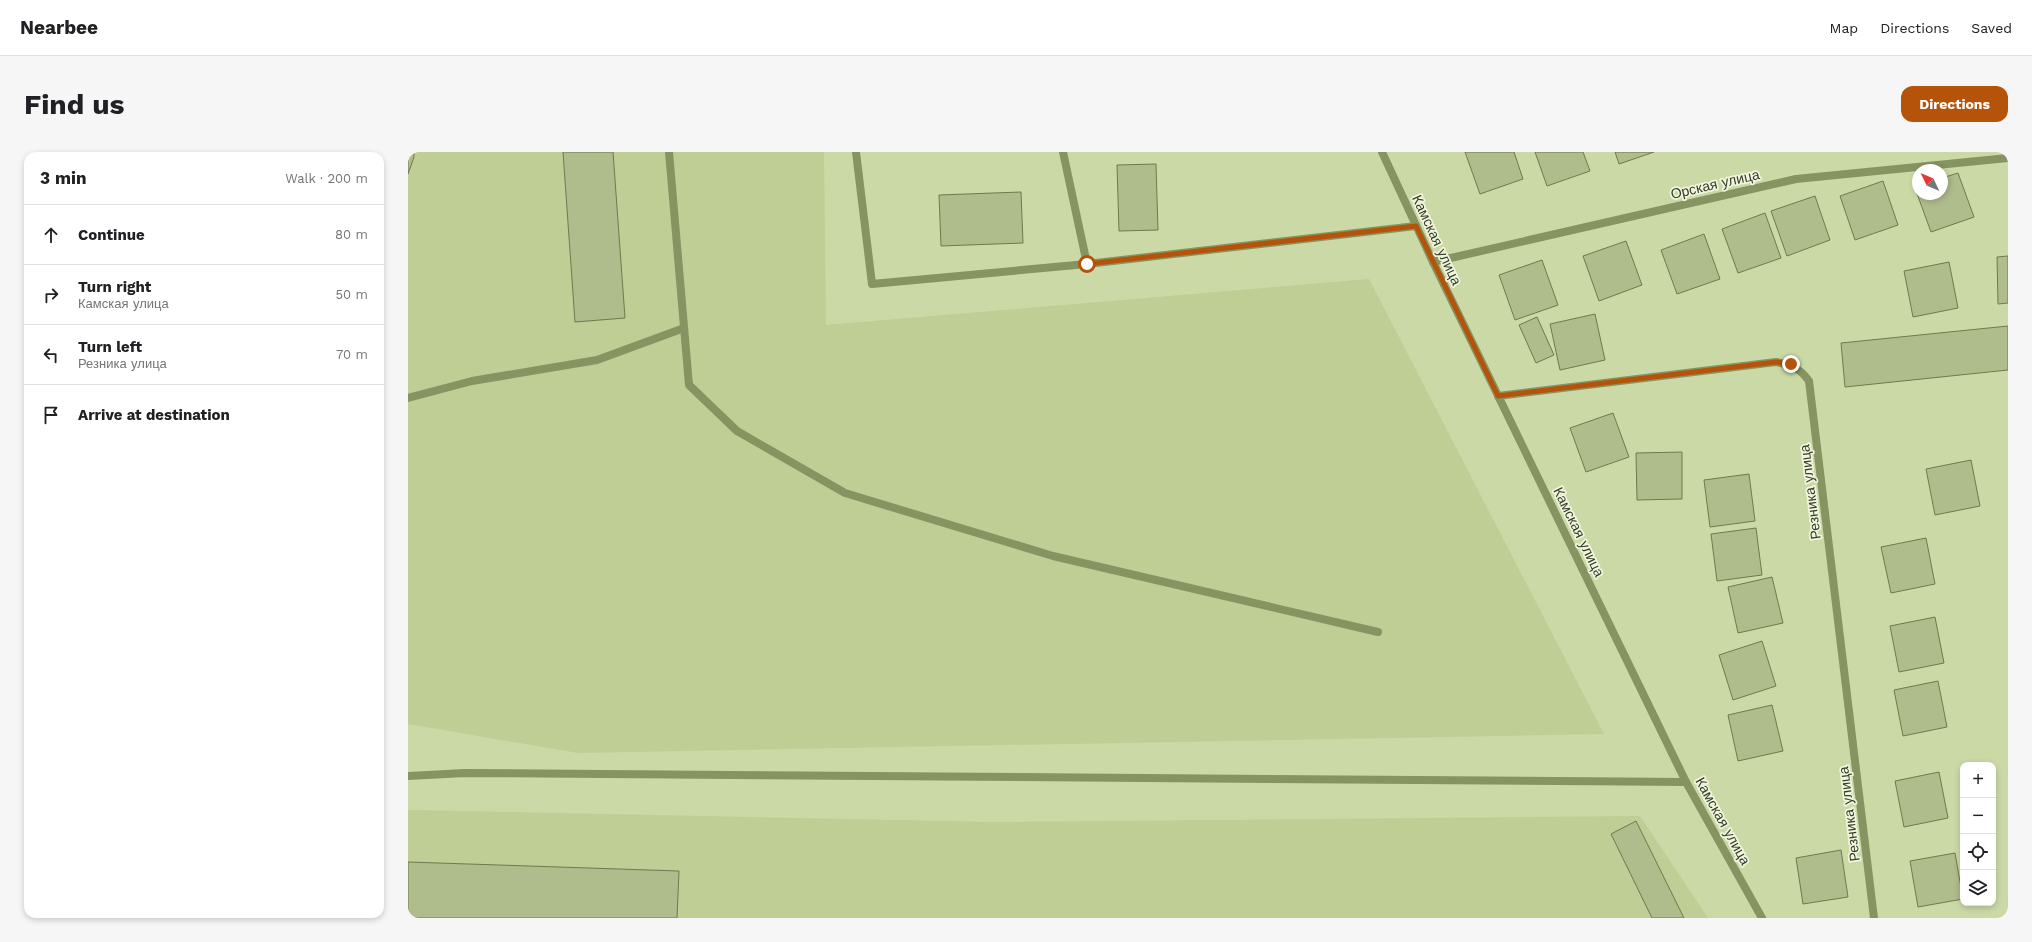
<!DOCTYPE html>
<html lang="en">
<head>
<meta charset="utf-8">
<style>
	:root { --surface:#fff; --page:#f6f6f6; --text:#202124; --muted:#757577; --line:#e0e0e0; --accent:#b45309 }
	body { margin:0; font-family:"Work Sans",sans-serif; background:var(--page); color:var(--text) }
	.controls { position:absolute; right:12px; bottom:12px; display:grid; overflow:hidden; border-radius:8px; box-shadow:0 2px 6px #0003 }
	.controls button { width:36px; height:36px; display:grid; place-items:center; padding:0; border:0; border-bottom:1px solid var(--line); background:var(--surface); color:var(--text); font:20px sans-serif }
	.compass { position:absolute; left:1504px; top:12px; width:36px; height:36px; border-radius:50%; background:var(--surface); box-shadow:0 2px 6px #0003; rotate:314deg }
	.stop { position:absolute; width:12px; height:12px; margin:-9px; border:3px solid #b45309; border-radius:50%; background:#fff }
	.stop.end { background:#b45309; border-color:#fff; box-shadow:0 1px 4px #0008 }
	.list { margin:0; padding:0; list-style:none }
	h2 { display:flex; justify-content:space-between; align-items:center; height:52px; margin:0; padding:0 16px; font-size:17px }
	h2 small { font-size:13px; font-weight:400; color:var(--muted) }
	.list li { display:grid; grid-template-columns:26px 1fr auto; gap:12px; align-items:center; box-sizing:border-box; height:60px; padding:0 16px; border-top:1px solid var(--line) }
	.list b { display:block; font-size:15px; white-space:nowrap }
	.list p { margin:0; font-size:13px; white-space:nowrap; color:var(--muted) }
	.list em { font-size:13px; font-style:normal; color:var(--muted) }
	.icon { flex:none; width:22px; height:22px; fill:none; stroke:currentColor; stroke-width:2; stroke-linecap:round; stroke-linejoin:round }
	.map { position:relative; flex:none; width:1600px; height:766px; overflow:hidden; border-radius:12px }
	header { display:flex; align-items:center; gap:24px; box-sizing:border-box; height:56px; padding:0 20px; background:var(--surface); border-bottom:1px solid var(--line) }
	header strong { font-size:19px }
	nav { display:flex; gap:22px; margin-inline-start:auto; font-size:14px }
	.intro { display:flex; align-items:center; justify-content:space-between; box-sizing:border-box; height:96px; padding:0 24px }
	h1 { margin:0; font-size:28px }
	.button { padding:10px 18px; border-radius:12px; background:var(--accent); color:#fff; font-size:14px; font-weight:700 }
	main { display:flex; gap:24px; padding:0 24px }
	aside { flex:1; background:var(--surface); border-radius:12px; box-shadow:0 2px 6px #0003 }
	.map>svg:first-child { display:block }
	.built { fill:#bece95 }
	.building { fill:#afbc8c; stroke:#6e7a4c }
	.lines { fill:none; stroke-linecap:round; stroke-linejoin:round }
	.service { stroke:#869462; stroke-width:8 }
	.minor { stroke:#869462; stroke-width:8 }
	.route { stroke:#b45309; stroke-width:5 }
	.labels { text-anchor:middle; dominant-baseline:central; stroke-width:3.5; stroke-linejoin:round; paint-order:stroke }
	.street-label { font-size:14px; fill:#363b27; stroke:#eff6dd }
</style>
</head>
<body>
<header>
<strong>Nearbee</strong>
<nav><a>Map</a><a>Directions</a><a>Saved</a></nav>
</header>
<div class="intro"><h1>Find us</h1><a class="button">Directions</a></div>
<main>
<aside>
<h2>3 min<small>Walk · 200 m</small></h2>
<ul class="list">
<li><svg class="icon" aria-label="ahead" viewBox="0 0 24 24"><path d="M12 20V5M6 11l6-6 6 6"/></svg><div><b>Continue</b></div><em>80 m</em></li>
<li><svg class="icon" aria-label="right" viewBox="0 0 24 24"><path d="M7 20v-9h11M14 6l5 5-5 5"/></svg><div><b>Turn right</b><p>Камская улица</p></div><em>50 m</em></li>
<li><svg class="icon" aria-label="left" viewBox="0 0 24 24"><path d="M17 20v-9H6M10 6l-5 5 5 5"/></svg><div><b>Turn left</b><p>Резника улица</p></div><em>70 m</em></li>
<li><svg class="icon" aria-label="arrive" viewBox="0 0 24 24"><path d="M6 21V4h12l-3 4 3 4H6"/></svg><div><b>Arrive at destination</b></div></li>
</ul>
</aside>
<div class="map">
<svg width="1600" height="766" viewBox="0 0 1600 766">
	<rect width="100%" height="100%" fill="#cbd9a7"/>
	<g class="built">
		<path d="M0,0H416L418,173L961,127L1196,582L170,601L0,572Z"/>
		<path d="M0,658L589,670L1232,664L1300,766H0Z"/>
	</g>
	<g class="building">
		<path d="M0,0H6V5L0,22Z"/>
		<path d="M155,0H205L217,166L167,170Z"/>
		<path d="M1057,0H1106L1115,27L1072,42Z"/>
		<path d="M1127,0H1175L1182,19L1139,34Z"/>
		<path d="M1207,0H1246L1211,12Z"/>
		<path d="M748,12L750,78L711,79L709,13Z"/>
		<path d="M1550,21L1566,65L1523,80L1507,36L1510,35V42H1534V26Z"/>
		<path d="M1475,29L1490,73L1447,88L1432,44Z"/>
		<path d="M613,40L615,91L533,94L531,43Z"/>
		<path d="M1407,44L1422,88L1379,104L1363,59Z"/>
		<path d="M1357,61L1373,106L1330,121L1314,77Z"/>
		<path d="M1296,82L1312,127L1269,142L1253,98Z"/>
		<path d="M1218,89L1234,133L1191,149L1175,104Z"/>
		<path d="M1600,104V151L1590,152L1589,105Z"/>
		<path d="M1134,108L1150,153L1107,168L1091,123Z"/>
		<path d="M1541,110L1550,156L1505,165L1496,119Z"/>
		<path d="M1187,162L1197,208L1152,218L1142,172Z"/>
		<path d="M1129,165L1146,203L1128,211L1111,173Z"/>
		<path d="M1600,174V218L1437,235L1433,191Z"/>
		<path d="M1205,261L1221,305L1178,320L1162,276Z"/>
		<path d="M1274,300V347L1229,348L1228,301Z"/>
		<path d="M1563,308L1572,354L1527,363L1518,317Z"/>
		<path d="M1341,322L1347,369L1302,375L1296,328Z"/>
		<path d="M1348,376L1354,423L1309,429L1303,382Z"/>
		<path d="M1518,386L1527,432L1483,441L1473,395Z"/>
		<path d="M1364,425L1375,471L1330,481L1320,435Z"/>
		<path d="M1527,465L1536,511L1491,520L1482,474Z"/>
		<path d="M1354,489L1368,534L1325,548L1311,503Z"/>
		<path d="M1530,529L1539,575L1495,584L1486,538Z"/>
		<path d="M1364,553L1375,599L1330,609L1320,563Z"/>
		<path d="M1531,620L1540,666L1496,675L1487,629Z"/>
		<path d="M1228,669L1276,766H1244L1203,682Z"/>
		<path d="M1433,698L1440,745L1395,752L1388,706Z"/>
		<path d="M1547,701L1555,747L1510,755L1502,709Z"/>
		<path d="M0,710L271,719L269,766H0Z"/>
	</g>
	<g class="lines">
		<g class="service">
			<path d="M261,0L281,233L329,279L437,341L645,404L970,480"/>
			<path d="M0,246L64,229L189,208L276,176"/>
			<path d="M0,624L57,621L1278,630"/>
		</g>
		<g class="minor">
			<path d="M448,0L464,132L679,112L1008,74"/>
			<path d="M655,0L679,112"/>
			<path d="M974,0L1025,110L1278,630L1354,766"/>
			<path d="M1025,110L1388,27L1600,6"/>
			<path d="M1090,244L1368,210C1383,213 1392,216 1401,229L1466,766"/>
		</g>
	</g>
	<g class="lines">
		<path class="route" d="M679,112L1008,74L1090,244L1368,210L1383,212"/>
	</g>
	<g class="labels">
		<g class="street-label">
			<text transform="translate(1307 32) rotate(-13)">Орская улица</text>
			<text transform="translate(1029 88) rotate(65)">Камская улица</text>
			<text transform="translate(1402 340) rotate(-97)">Резника улица</text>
			<text transform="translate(1171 380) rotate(64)">Камская улица</text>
			<text transform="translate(1441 662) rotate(-97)">Резника улица</text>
			<text transform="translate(1315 669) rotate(61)">Камская улица</text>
		</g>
	</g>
</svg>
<div class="controls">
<button>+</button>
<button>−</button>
<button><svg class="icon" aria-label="locate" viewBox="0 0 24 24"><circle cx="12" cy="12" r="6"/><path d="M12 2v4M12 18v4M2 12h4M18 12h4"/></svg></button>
<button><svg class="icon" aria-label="layers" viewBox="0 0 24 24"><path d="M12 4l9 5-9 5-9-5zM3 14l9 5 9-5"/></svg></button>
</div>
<svg class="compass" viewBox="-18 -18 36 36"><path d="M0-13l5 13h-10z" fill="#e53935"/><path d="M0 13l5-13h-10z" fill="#757577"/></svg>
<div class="stop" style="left:679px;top:112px"></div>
<div class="stop end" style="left:1383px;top:212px"></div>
</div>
</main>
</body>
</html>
